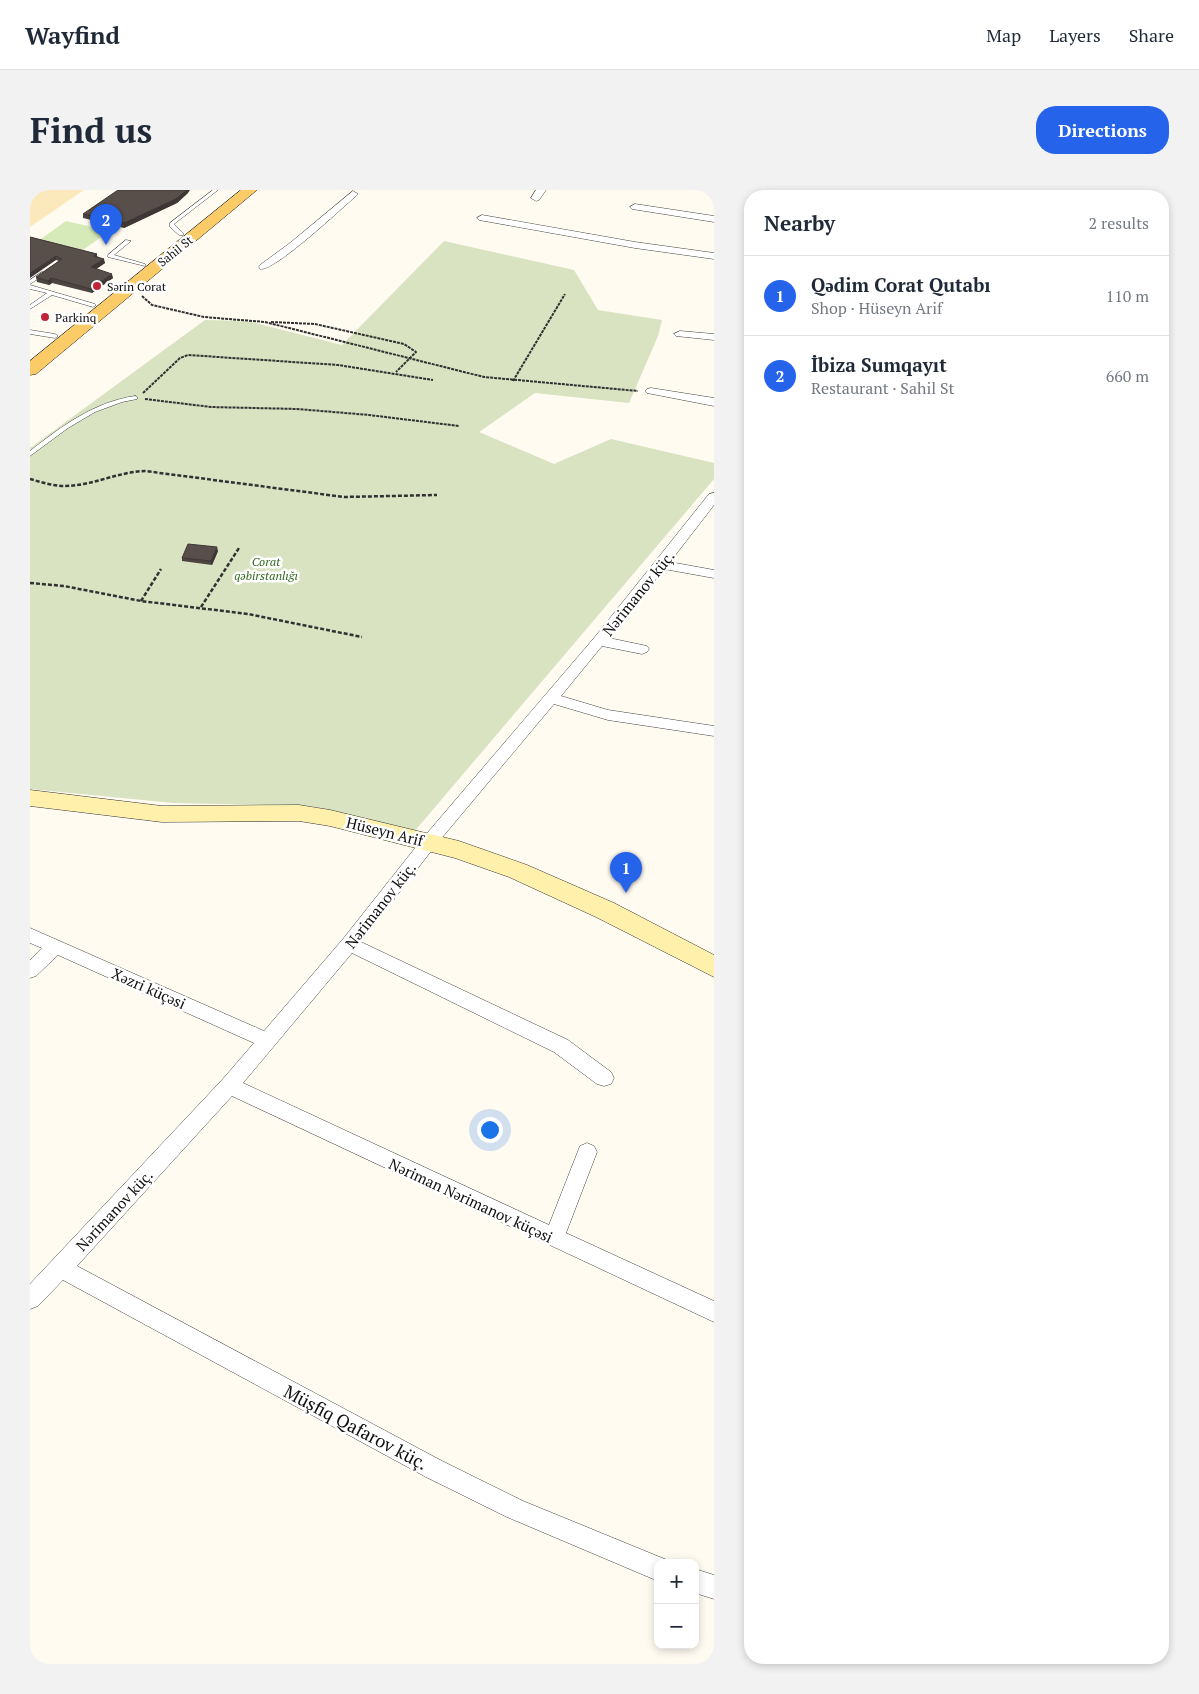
<!DOCTYPE html>
<html lang="en">
<head>
<meta charset="utf-8">
<style>
	:root { --surface:#fff; --page:#f2f2f3; --text:#1f2937; --muted:#747a83; --line:#e0e1e3; --accent:#2563eb }
	body { margin:0; font-family:"PT Serif",serif; background:var(--page); color:var(--text) }
	.controls { position:absolute; right:15px; bottom:15px; display:grid; overflow:hidden; border-radius:10px; box-shadow:0 2px 8px #0003 }
	.controls button { width:45px; height:45px; display:grid; place-items:center; padding:0; border:0; border-bottom:1px solid var(--line); background:var(--surface); color:var(--text); font:25px sans-serif }
	.you { position:absolute; left:459px; top:939px; width:18px; height:18px; margin:-12px; border:4px solid #fff; border-radius:50%; background:#1a73e8; box-shadow:0 0 0 8px #1a73e833 }
	.badge { display:grid; place-items:center; width:32px; height:32px; border-radius:50%; background:var(--accent); color:#fff; font-size:16px; font-weight:700 }
	.pin { position:absolute; translate:-50% -41px; filter:drop-shadow(0 1px 2px #0008) }
	.pin::after { content:''; position:absolute; top:26px; width:18px; height:15px; background:inherit; clip-path:polygon(0 0,100% 0,50% 100%) }
	.list { margin:0; padding:0; list-style:none }
	h2 { display:flex; justify-content:space-between; align-items:center; height:65px; margin:0; padding:0 20px; font-size:21px }
	h2 small { font-size:16px; font-weight:400; color:var(--muted) }
	.list li { display:grid; grid-template-columns:32px 1fr auto; gap:15px; align-items:center; box-sizing:border-box; height:80px; padding:0 20px; border-top:1px solid var(--line) }
	.list b { display:block; font-size:19px; white-space:nowrap }
	.list p { margin:0; font-size:16px; white-space:nowrap; color:var(--muted) }
	.list em { font-size:16px; font-style:normal; color:var(--muted) }
	.map { position:relative; flex:none; width:684px; height:1474px; overflow:hidden; border-radius:20px }
	header { display:flex; align-items:center; gap:30px; box-sizing:border-box; height:70px; padding:0 25px; background:var(--surface); border-bottom:1px solid var(--line) }
	header strong { font-size:24px }
	nav { display:flex; gap:28px; margin-inline-start:auto; font-size:18px }
	.intro { display:flex; align-items:center; justify-content:space-between; box-sizing:border-box; height:120px; padding:0 30px }
	h1 { margin:0; font-size:35px }
	.button { padding:12px 22px; border-radius:20px; background:var(--accent); color:#fff; font-size:18px; font-weight:700 }
	main { display:flex; gap:30px; padding:0 30px }
	aside { flex:1; background:var(--surface); border-radius:20px; box-shadow:0 2px 8px #0003 }
	.map>svg:first-child { display:block }
	.green { fill:#d6eab9 }
	.sand { fill:#fbe9bc }
	.cemetery { fill:#d9e2c1 }
	.lines { fill:none; stroke-linecap:round; stroke-linejoin:round }
	.lane-casing { stroke:#424242; stroke-width:1 }
	.street-casing { stroke:#424242; stroke-width:1 }
	.secondary-casing { stroke:#313131; stroke-width:1 }
	.primary-casing { stroke:#202020; stroke-width:1 }
	.path-far1 { stroke:#313131; stroke-width:2; stroke-dasharray:3 1; stroke-linecap:butt }
	.path { stroke:#313131; stroke-width:2.5; stroke-dasharray:4 2; stroke-linecap:butt }
	.lane { fill:#fff; fill-rule:evenodd }
	.street { fill:#fff; fill-rule:evenodd }
	.secondary { fill:#fff0ac; fill-rule:evenodd }
	.primary { fill:#facb66; fill-rule:evenodd }
	.wall { fill:#4c4440 }
	.shaded-wall { fill:#3e3734 }
	.building { fill:#584f4b; stroke:#3e3734 }
	.poi-dot { fill:#c22437; stroke:#fff; stroke-width:2 }
	.labels { text-anchor:middle; dominant-baseline:central; stroke-width:5; stroke-linejoin:round; paint-order:stroke }
	.far-street-label { font-size:12px; fill:#0f0f0f; stroke:#fff }
	.far-poi-label { font-size:12px; fill:#0f0f0f; stroke:#fff; text-anchor:start }
	.far-park-label { font-size:12px; font-style:italic; fill:#32681d; stroke:#fff }
	.street-label { font-size:15px; fill:#0f0f0f; stroke:#fff }
	.near-street-label { font-size:18px; fill:#0f0f0f; stroke:#fff }
</style>
</head>
<body>
<header>
<strong>Wayfind</strong>
<nav><a>Map</a><a>Layers</a><a>Share</a></nav>
</header>
<div class="intro"><h1>Find us</h1><a class="button">Directions</a></div>
<main>
<div class="map">
<svg width="684" height="1474" viewBox="0 0 684 1474">
	<rect width="100%" height="100%" fill="#fffbf1"/>
	<path class="green" d="M36,31L80,41L50,62L8,51Z"/>
	<path class="sand" d="M0,0H54L0,37Z"/>
	<path class="cemetery" d="M414,51L544,80L568,120L632,130L628,146L599,213L505,203L449,242L524,274L581,249L684,273V289L383,643L336,628L280,616L143,613L0,599V258L175,130L217,131L312,155Z"/>
	<g class="lines">
		<g class="lane-casing">
			<g id="lane">
				<path d="M183,0H188L144,34L153,43V45H149L140,37V33Z"/>
				<path d="M96,50L101,51L84,65L115,74V76L78,67V65Z"/>
				<path d="M12,82L17,83L0,94V90Z"/>
				<path d="M0,95L65,114L66,115L63,117L22,105L0,119V115L17,103L0,99Z"/>
				<path d="M0,140L25,144L28,146L25,148L0,144Z"/>
				<path d="M105,206L107,207V209L92,212L65,222L38,238L0,266V261C32,236 64,212 105,206Z"/>
			</g>
		</g>
		<g class="street-casing">
			<g id="street">
				<path d="M506,0H516L509,10L506,11L501,8Z"/>
				<path d="M323,1L328,4L326,6C312,18 244,82 230,79L229,77L230,75L260,53Z"/>
				<path d="M605,14L684,26V32L602,19L600,17Z"/>
				<path d="M452,25L605,52L684,63V69L605,58L449,30L447,28Z"/>
				<path d="M650,141L684,144V150L646,146L644,144Z"/>
				<path d="M621,198L684,208V216L617,203L615,201L617,199Z"/>
				<path d="M684,303V315L640,372L684,380V388L634,379L579,448L617,456L619,459L617,462L612,464L572,456L531,506L578,520L684,536V546L578,530L524,514L405,656L331,752L538,850L581,882L584,888L581,894L574,896L567,894L524,862L322,763L213,893L519,1035L550,956L557,953L564,956L567,962L536,1043L684,1111V1132L202,906L47,1076L412,1271L493,1311L637,1370L638,1373H628V1391L477,1327L396,1287L33,1090L8,1116L0,1119V1094L192,890L224,853L28,765L6,786L0,788V770L12,758L0,753V738L234,841L313,749L393,648L564,448L679,304Z"/>
				<path d="M665,1379L684,1385V1409L665,1403Z"/>
			</g>
		</g>
		<g class="secondary-casing">
			<path id="secondary" d="M0,600L132,616L269,615L300,620L429,651L497,675L584,713L684,765V787L566,727L479,687L425,668L300,636L269,631L132,632L0,616Z"/>
		</g>
		<g class="primary-casing">
			<path id="primary" d="M211,0H227L6,184L0,185V171Z"/>
		</g>
		<g class="path-far1">
			<path d="M112,106L122,115L174,127L235,132L454,187L608,201"/>
			<path d="M241,132L285,134L374,154L386,162L366,182"/>
			<path d="M483,191L535,104"/>
			<path d="M113,203L150,168L158,165L308,175L403,190"/>
			<path d="M115,209L181,217L267,219L339,225L429,236"/>
		</g>
		<g class="path">
			<path d="M0,289C11,292 23,296 34,296C62,296 87,282 115,281L314,307L407,305"/>
			<path d="M0,393L34,396L111,411L218,424L332,447"/>
			<path d="M111,411L131,379"/>
			<path d="M171,417L209,358"/>
		</g>
		<use href="#lane" class="lane"/>
		<use href="#street" class="street"/>
		<use href="#secondary" class="secondary"/>
		<use href="#primary" class="primary"/>
	</g>
	<g class="wall">
		<path d="M158,3L147,13L94,38L53,28V24Z"/>
		<path d="M0,47L67,64V66L75,73L66,79L83,88L62,103L22,93L19,95L7,92L6,87L29,71L26,70Z"/>
		<path d="M188,361L182,375L152,371V368Z"/>
	</g>
	<g class="shaded-wall">
		<path d="M157,0H160L158,3L147,13L94,38V33Z"/>
		<path d="M26,66V70L0,88V83Z"/>
		<path d="M74,69L75,73L62,82L61,77Z"/>
		<path d="M82,84L83,88L62,103L61,99Z"/>
		<path d="M21,88L22,93L19,95L18,91Z"/>
		<path d="M187,357L188,361L182,375L181,371Z"/>
	</g>
	<g class="building">
		<path d="M88,0H157L146,9L94,33L53,24Z"/>
		<path d="M0,47L67,64L64,66L74,69L61,77L82,84L61,99L21,88L18,91L6,87L32,69L26,66L0,83Z"/>
		<path d="M158,354L187,357L181,371L152,368Z"/>
	</g>
	<g class="poi-dot">
		<circle cx="67" cy="96" r="5"/>
		<circle cx="15" cy="127" r="5"/>
	</g>
	<g class="labels">
		<g class="far-street-label">
			<text transform="translate(145 61) rotate(-39)">Sahil St</text>
		</g>
		<g class="far-poi-label">
			<text x="77" y="96">Sərin Corat</text>
			<text x="25" y="127">Parkinq</text>
		</g>
		<g class="far-park-label">
			<text x="236" y="371">Corat<tspan x="236" dy="14">qəbirstanlığı</tspan></text>
		</g>
		<g class="street-label">
			<text transform="translate(608 403) rotate(-51)">Nərimanov küç.</text>
			<text transform="translate(355 641) rotate(14)">Hüseyn Arif</text>
			<text transform="translate(350 715) rotate(-52)">Nərimanov küç.</text>
			<text transform="translate(119 798) rotate(24)">Xəzri küçəsi</text>
			<text transform="translate(441 1010) rotate(25)">Nəriman Nərimanov küçəsi</text>
			<text transform="translate(84 1020) rotate(-47)">Nərimanov küç.</text>
		</g>
		<g class="near-street-label">
			<text transform="translate(326 1237) rotate(28)">Müşfiq Qafarov küç.</text>
		</g>
	</g>
</svg>
<div class="controls">
<button>+</button>
<button>−</button>
</div>
<div class="you"></div>
<div class="pin badge" style="left:596px;top:703px">1</div>
<div class="pin badge" style="left:76px;top:55px">2</div>
</div>
<aside>
<h2>Nearby<small>2 results</small></h2>
<ul class="list">
<li><span class="badge">1</span><div><b>Qədim Corat Qutabı</b><p>Shop · Hüseyn Arif</p></div><em>110 m</em></li>
<li><span class="badge">2</span><div><b>İbiza Sumqayıt</b><p>Restaurant · Sahil St</p></div><em>660 m</em></li>
</ul>
</aside>
</main>
</body>
</html>
